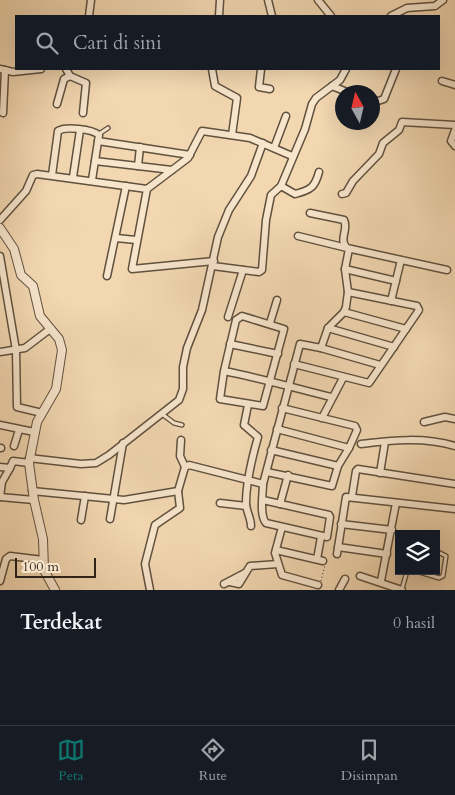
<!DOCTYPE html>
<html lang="id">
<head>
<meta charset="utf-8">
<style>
	:root { --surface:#171b24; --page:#20242c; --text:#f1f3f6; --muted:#9ea1a6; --line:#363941; --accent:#0f766e }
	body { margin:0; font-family:Cardo,serif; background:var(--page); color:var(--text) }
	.controls { position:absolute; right:15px; bottom:15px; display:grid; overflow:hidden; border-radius:0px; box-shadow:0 5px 20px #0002 }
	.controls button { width:45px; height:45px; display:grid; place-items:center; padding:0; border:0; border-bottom:1px solid var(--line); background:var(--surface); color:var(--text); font:25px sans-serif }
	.compass { position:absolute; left:335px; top:85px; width:45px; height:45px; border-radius:50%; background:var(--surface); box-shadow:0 5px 20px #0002; rotate:352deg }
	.scale { position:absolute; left:15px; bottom:12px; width:81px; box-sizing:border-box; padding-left:5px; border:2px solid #302419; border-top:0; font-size:14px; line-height:18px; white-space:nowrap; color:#302419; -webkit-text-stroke:4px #f7e5cc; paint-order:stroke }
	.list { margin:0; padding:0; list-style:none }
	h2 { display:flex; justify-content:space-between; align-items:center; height:65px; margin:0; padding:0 20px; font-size:21px }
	h2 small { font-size:16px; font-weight:400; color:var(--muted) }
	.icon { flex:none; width:28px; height:28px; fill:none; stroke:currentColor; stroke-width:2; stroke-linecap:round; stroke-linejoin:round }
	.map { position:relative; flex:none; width:455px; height:590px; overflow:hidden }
	.search { position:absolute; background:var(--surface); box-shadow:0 5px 20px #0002; left:15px; right:15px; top:15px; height:55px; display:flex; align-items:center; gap:12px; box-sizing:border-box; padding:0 18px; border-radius:0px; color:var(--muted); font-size:19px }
	.sheet { height:135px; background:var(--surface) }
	nav { display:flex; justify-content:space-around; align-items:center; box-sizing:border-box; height:70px; border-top:1px solid var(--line); background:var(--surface); font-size:14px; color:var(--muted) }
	nav a { display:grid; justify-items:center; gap:2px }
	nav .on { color:var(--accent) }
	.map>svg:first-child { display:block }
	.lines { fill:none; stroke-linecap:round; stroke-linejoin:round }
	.service-casing { stroke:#60513f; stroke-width:5.5 }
	.minor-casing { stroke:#60513f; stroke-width:9 }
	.tertiary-casing { stroke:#60513f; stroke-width:10 }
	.path { stroke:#302419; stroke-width:1; stroke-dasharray:1 2.5; stroke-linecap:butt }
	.service { stroke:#f7e5cc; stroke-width:3 }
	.minor { stroke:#f7e5cc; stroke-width:6 }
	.tertiary { stroke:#f7e5cc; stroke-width:8 }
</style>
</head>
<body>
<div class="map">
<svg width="455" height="590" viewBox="0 0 455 590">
	<rect width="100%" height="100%" fill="#f2d7b1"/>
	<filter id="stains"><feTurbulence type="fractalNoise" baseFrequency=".004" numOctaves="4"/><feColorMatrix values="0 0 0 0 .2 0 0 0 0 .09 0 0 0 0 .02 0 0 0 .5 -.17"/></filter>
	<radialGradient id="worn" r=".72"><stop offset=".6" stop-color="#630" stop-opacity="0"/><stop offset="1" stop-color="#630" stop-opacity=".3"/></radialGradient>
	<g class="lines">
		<g class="service-casing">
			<g id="service">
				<path d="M99,134L108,128"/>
				<path d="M162,414L174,423L182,425"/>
				<path d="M416,571L439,578L443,576L446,556L436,551"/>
				<path d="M402,589L407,571"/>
			</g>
		</g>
		<g class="minor-casing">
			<g id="minor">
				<path d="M268,0L272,16"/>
				<path d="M318,0L331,16"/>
				<path d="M89,16L91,0"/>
				<path d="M219,16L220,0"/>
				<path d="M391,16L407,8L435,6L443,0"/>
				<path d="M0,69L13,72L41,69"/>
				<path d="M66,69L70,76L86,83L83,113"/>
				<path d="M212,69L215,86L237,98L232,135"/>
				<path d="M261,69L259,87L270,89"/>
				<path d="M442,81L455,85"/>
				<path d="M332,86L347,92"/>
				<path d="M372,103L384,99L396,69"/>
				<path d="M57,104L64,79L70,76"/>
				<path d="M3,113L5,70"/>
				<path d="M455,130L451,141L455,146"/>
				<path d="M98,141L190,155"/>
				<path d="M274,148L286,116"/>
				<path d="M95,161L172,170"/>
				<path d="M138,166L140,147"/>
				<path d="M52,175L58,131C65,126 92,129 99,135L92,180"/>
				<path d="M73,177L80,130"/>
				<path d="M281,186L295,194C311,190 315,187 319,172"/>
				<path d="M147,189L132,269L214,261"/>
				<path d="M342,194L346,193L353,181L379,154L383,143L399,130L402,122L455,125"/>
				<path d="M310,213L344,220C349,230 338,239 347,248L447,270"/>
				<path d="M0,220L26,191L33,175L37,174L147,189L188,158L202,131L250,138L292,156"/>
				<path d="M298,236L347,248"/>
				<path d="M116,238L136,240"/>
				<path d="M0,256L16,350L17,407L42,413"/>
				<path d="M213,266L259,272L262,270L266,220L271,195L281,186L305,129L312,104L316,98L340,80L346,69"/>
				<path d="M345,269L396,281"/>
				<path d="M107,276L126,186"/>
				<path d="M391,301L401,260"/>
				<path d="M344,312L406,329"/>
				<path d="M228,317L243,270"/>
				<path d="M270,323L277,300"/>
				<path d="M328,328L394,347"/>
				<path d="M230,344L278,354"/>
				<path d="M321,348L328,328L344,312L346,307L348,292L345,269L349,249"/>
				<path d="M0,352L25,348L50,329"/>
				<path d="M294,364L369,383L419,310L417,306L348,292"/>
				<path d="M224,371L220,399L263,406L284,329L242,316L236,320L224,371C260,378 295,388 331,397"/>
				<path d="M248,405L244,425L258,437C252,458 246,481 246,503C246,511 251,518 251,526"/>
				<path d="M322,418L343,378"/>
				<path d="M424,422L445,417L455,419"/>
				<path d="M0,425L34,432"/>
				<path d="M277,429L349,448L357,430L355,426L282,408"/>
				<path d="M181,440L180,456L185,467"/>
				<path d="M361,444C393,440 424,437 455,446"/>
				<path d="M14,446L19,430"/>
				<path d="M0,448H1"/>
				<path d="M271,450L338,466"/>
				<path d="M29,458L81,464L96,463L109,455L179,400L183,389V367L187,348L202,310L218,237L229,210L251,176L263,143"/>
				<path d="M0,467L10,468L13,461L29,463"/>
				<path d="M267,472L332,486L338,466L349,448"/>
				<path d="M380,473L385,442"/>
				<path d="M32,491L124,500L178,491L185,467L189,465L263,484"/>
				<path d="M352,496L356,471L358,469L455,484"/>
				<path d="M0,497L34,500"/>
				<path d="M0,497L2,482L10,468"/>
				<path d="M263,500L329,515L330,517L327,537L266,523C259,515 263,494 263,484L300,344L321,348L380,365"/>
				<path d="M220,503L246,506"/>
				<path d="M280,504L288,475"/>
				<path d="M110,519L123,443"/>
				<path d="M81,520L85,496"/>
				<path d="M341,524L392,530"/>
				<path d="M282,527L275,553L282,575L318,585"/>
				<path d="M338,547L387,554"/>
				<path d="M276,550L323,561"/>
				<path d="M337,554L346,497L455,509"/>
				<path d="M317,559L321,537"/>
				<path d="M360,576L402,590"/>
				<path d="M0,581L6,559L10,556L43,560"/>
				<path d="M381,581L396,503"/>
				<path d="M230,582L239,584L250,566L278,564"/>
				<path d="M224,584L245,573"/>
				<path d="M150,590L145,564L155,525L180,508L178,491"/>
				<path d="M339,590L345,579"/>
			</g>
		</g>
		<g class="tertiary-casing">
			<path id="tertiary" d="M0,228L14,249L21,275L33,286L40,316L59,339L62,350L56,389L37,422L29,463L34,500L43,539L44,570L55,590"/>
		</g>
		<path class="path" d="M321,581L325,565"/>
		<use href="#service" class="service"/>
		<use href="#minor" class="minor"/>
		<use href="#tertiary" class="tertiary"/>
	</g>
	<rect width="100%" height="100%" filter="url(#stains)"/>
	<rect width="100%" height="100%" fill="url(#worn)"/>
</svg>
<div class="controls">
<button><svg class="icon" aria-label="layers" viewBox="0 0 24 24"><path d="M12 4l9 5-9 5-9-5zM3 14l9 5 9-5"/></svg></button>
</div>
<svg class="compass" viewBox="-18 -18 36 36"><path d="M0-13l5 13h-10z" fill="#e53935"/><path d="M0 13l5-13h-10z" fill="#9ea1a6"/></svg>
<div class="scale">100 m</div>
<div class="search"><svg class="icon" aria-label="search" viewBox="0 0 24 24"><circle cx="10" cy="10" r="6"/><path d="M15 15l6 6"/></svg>Cari di sini</div>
</div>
<section class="sheet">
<h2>Terdekat<small>0 hasil</small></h2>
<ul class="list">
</ul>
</section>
<nav>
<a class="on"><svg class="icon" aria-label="map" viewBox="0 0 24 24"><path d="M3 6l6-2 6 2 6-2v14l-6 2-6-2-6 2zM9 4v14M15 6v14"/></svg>Peta</a>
<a><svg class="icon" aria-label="directions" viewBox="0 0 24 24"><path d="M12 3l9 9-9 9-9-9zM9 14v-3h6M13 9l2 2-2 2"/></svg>Rute</a>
<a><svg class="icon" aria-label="saved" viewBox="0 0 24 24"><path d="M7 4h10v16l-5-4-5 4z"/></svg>Disimpan</a>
</nav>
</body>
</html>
